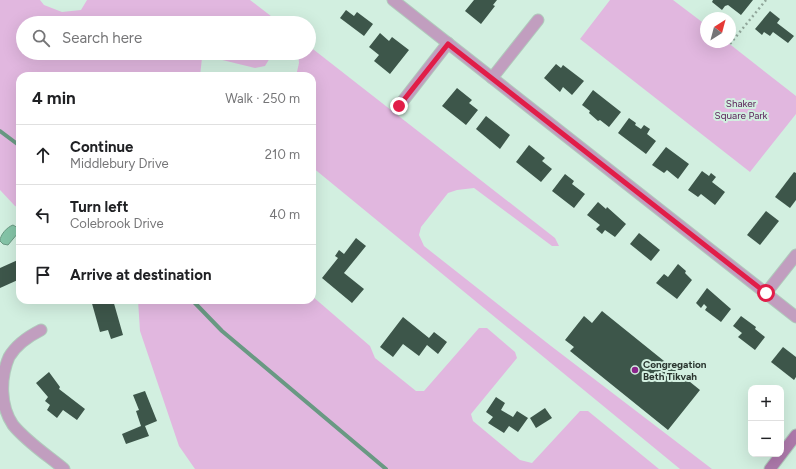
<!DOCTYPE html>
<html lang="en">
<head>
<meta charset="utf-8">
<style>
	:root { --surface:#fff; --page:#f6f6f6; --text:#202124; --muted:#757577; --line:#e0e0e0 }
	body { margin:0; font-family:Figtree,sans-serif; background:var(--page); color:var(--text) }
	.controls { position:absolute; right:12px; bottom:12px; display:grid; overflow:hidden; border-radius:8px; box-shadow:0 4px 16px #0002 }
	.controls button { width:36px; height:36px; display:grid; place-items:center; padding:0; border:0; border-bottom:1px solid var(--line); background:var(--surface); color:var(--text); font:20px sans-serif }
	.compass { position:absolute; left:700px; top:12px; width:36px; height:36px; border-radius:50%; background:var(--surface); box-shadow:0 4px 16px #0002; rotate:36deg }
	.stop { position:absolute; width:12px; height:12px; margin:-9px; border:3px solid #e11d48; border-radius:50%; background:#fff }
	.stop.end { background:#e11d48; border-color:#fff; box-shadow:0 1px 4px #0008 }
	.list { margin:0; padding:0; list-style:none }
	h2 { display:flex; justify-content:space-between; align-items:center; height:52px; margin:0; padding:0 16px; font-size:17px }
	h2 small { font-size:13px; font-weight:400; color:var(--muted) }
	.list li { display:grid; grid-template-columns:26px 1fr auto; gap:12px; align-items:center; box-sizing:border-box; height:60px; padding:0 16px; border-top:1px solid var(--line) }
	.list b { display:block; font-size:15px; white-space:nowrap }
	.list p { margin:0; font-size:13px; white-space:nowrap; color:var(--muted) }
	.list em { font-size:13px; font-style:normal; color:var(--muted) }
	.icon { flex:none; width:22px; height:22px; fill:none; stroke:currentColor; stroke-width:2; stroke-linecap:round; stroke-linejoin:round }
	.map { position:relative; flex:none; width:796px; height:469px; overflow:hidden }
	.search { position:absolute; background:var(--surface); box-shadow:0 4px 16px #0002; left:16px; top:16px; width:300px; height:44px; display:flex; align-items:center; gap:10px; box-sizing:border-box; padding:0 14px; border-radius:22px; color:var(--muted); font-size:15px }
	.panel { position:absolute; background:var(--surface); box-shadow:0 4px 16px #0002; left:16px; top:72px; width:300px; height:232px; border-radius:12px }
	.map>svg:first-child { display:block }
	.green { fill:#e1b7df }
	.water { fill:#84c4a7; stroke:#699983 }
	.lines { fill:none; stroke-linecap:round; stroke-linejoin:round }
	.stream { stroke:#699983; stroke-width:4 }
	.building { fill:#3d564a }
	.minor-casing { stroke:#b0cabc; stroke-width:13 }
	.secondary-casing { stroke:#b0cabc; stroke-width:13 }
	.path { stroke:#90a69a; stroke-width:2.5; stroke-dasharray:2 3; stroke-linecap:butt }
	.minor { stroke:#c19ebf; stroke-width:11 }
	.secondary { stroke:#ad79ab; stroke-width:11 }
	.route { stroke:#e11d48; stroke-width:5 }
	.poi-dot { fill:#8b258b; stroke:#d2efe0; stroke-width:1.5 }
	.labels { text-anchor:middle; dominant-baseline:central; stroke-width:4; stroke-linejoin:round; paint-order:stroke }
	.park-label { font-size:10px; fill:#5b255a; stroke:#d2efe0 }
	.poi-label { font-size:10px; font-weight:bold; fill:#29342e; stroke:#d2efe0; text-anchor:start }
</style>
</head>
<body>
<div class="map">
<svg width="796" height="469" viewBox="0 0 796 469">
	<rect width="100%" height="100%" fill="#d2efe0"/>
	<g class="green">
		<path d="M0,0H40L44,5L62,12L81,10L87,0H250L280,23H23V53H273L265,66L255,68L206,56L202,58L200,76H20V208L15,206L0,190Z"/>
		<path d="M610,0H673L706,25V42H727L796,96V114L750,172L580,39Z"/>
		<path d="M309,46L555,238L559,246H552L474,188L457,190L448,193L421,227L419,235L424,246L551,346L712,469H680L312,167V76H296L299,63L298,53H309Z"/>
		<path d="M312,296L370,346L375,358L416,391H424L479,328H487L515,352L517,358L471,414L473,421L520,460L532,463L580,411H588L659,469H195L179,446L140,331L138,300H312Z"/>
	</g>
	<path class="water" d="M13,225L18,228V233L8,245L3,244L0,241C0,235 7,227 13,225Z"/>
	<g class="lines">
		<g class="stream">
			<path d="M0,131L20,146"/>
			<path d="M192,300L222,331L386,469"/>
		</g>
	</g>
	<g class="building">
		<path d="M474,0H497L493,5L495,6L481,24L465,11Z"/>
		<path d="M713,0H753L741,15L728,5L725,6L722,10L712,2Z"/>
		<path d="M346,10L354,16L357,12L373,24L364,36L340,18Z"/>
		<path d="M770,11L780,19L777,23L794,36L788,43L773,32L770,36L764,32L762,35L755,29Z"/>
		<path d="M380,33L389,41L392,37L409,50L390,74L374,61L379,55L369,47Z"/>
		<path d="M556,64L561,68L563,65L584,81L572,95L563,87L560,92L544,78Z"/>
		<path d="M457,88L472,100L469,103L478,110L466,125L442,106Z"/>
		<path d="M593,90L621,112L609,127L600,120L598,121L589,113L590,111L582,105Z"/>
		<path d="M486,116L510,135L500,149L476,129Z"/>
		<path d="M629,118L636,123L635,125L641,129L644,125L650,129L647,134L656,141L646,154L618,133Z"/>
		<path d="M529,145L545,158L542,161L552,169L541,182L516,162Z"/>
		<path d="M666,147L689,164L678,179L667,170L664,173L652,165Z"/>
		<path d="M702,171L709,176L711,173L716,177L712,182L725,192L715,205L701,194L698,197L688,190Z"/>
		<path d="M794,172L796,173V200L790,208L775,197Z"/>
		<path d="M565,174L574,181L572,184L585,194L574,208L552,191Z"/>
		<path d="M598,202L606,209L607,207L626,224L615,237L605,230L602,234L596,229L600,225L587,215Z"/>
		<path d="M766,211L779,221L760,245L747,235Z"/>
		<path d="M639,233L660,250L651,261L630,244Z"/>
		<path d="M356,238L366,246L344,273L364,289L352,303L322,278L338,258L335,256L339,250L344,254Z"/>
		<path d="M20,259V279L0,288V268Z"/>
		<path d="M678,264L686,271L685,273L692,280L677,299L656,283L664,274L668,277Z"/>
		<path d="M707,288L731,309L721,322L705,310L707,307L704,304L701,308L696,303Z"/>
		<path d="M91,300H113L123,335L111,339L108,330L100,332Z"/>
		<path d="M602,311L700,390L668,430L570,351L574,347L565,340L584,316L592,323Z"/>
		<path d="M741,316L756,327L755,329L765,337L755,350L738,337L742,333L733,326Z"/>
		<path d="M403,317L429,338L434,332L447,342L438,354L427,345L419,356L403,344L393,357L380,347Z"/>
		<path d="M783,347L796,357V377L794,380L771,362Z"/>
		<path d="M49,372L60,387L59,389L85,409L77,420L63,410L57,418L47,410L50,405L45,401L48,397L36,383Z"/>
		<path d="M145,391L157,421L145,426L149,436L126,444L122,434L141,426L136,411L139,410L133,395Z"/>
		<path d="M496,397L505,403L501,410L513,417L517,411L528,418L518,432L509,426L504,433L488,423L493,417L486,412Z"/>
		<path d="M545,408L552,418L536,428L530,418Z"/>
	</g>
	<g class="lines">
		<g class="minor-casing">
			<g id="minor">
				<path d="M393,0L796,317"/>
				<path d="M492,78L538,20"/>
				<path d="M399,106L448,43"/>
				<path d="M766,293L796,255"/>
				<path d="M41,330C29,336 16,345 9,357C0,378 0,406 13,425C27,442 47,455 64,469"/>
			</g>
		</g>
		<g class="secondary-casing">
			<path id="secondary" d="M770,469L796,435"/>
		</g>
		<path class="path" d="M730,44L766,0"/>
		<use href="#minor" class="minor"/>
		<use href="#secondary" class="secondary"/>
	</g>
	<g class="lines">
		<path class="route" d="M399,106L448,44L766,293"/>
	</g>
	<circle class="poi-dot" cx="635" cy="370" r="4"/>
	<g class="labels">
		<g class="park-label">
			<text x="741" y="103">Shaker<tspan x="741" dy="12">Square Park</tspan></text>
		</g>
		<g class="poi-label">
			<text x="643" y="364">Congregation<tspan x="643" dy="12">Beth Tikvah</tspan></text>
		</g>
	</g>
</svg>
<div class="controls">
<button>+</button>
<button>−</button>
</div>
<svg class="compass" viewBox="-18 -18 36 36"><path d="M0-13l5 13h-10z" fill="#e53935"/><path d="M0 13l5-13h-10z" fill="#757577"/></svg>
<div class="stop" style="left:766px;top:293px"></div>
<div class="stop end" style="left:399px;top:106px"></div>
<div class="search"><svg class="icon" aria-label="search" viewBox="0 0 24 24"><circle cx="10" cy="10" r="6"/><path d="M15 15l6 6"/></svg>Search here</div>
<section class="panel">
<h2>4 min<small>Walk · 250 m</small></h2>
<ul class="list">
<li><svg class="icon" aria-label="ahead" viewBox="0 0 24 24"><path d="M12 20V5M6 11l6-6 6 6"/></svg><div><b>Continue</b><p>Middlebury Drive</p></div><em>210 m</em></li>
<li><svg class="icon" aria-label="left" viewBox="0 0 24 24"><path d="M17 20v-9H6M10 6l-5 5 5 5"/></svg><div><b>Turn left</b><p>Colebrook Drive</p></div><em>40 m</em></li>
<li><svg class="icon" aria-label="arrive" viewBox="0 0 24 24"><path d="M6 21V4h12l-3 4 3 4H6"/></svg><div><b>Arrive at destination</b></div></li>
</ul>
</section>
</div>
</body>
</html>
